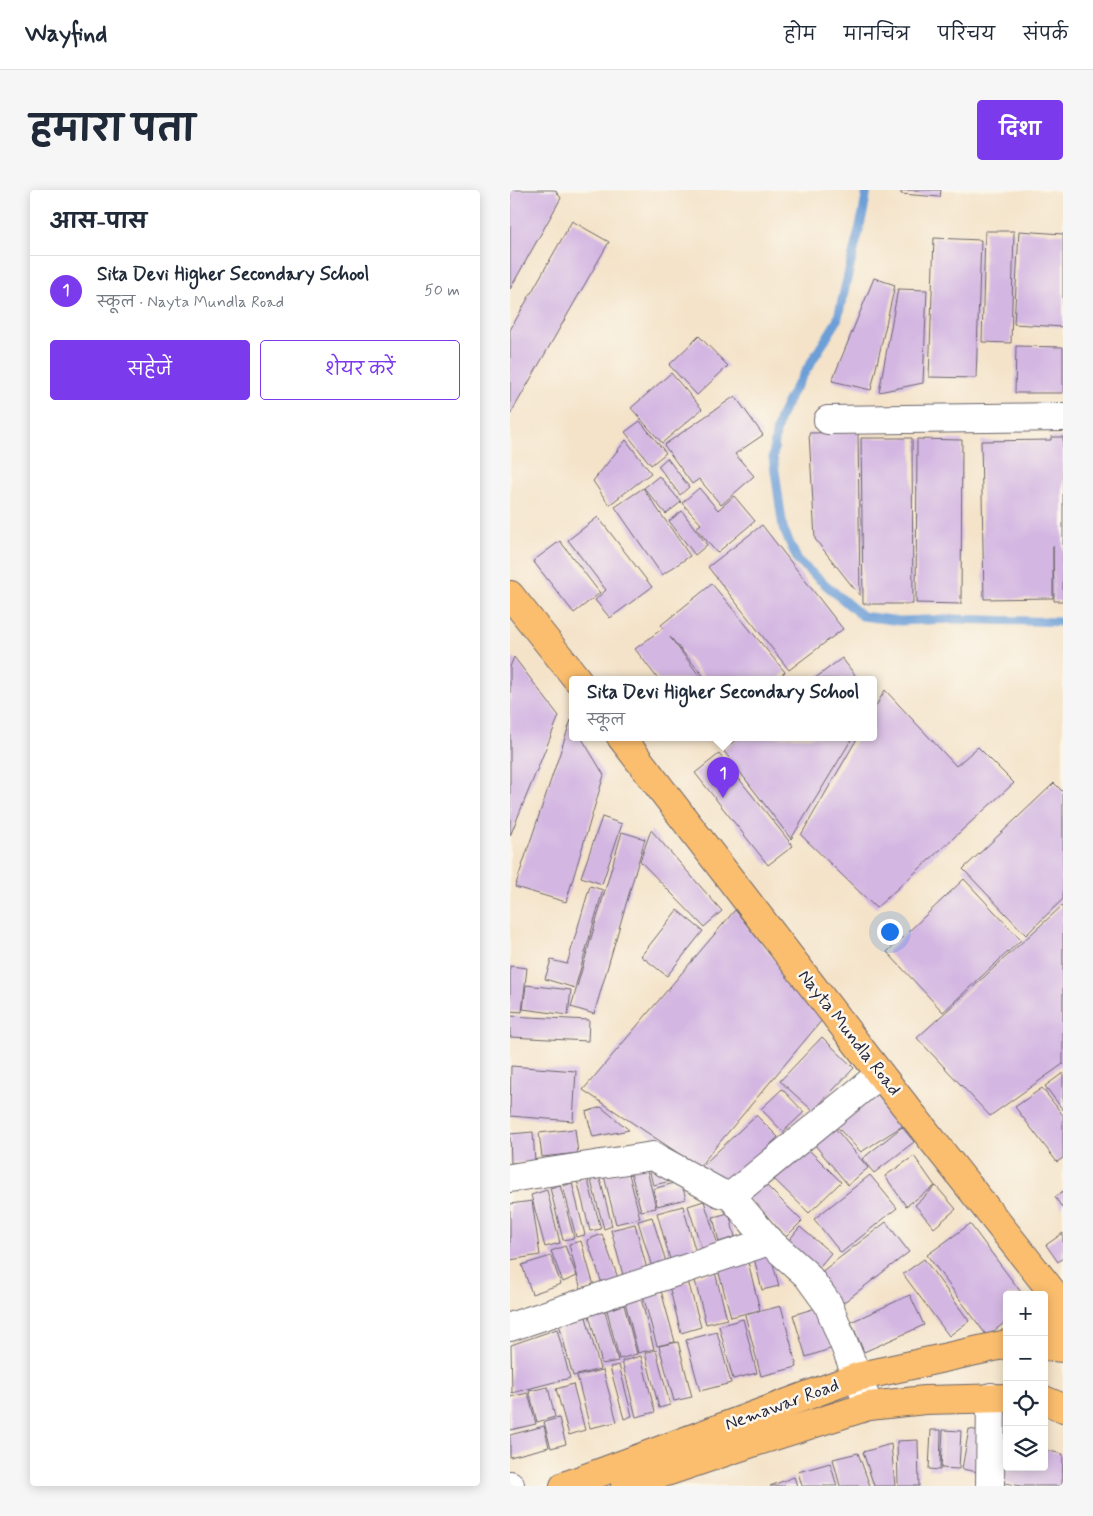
<!DOCTYPE html>
<html lang="hi">
<head>
<meta charset="utf-8">
<style>
	:root { --surface:#fff; --page:#f6f6f7; --text:#1f2937; --muted:#747a83; --line:#e0e1e3; --accent:#7c3aed }
	body { margin:0; font-family:Mynerve,"Playpen Sans Deva",sans-serif; background:var(--page); color:var(--text) }
	.controls { position:absolute; right:15px; bottom:15px; display:grid; overflow:hidden; border-radius:5px; box-shadow:0 2px 12px #0003 }
	.controls button { width:45px; height:45px; display:grid; place-items:center; padding:0; border:0; border-bottom:1px solid var(--line); background:var(--surface); color:var(--text); font:25px sans-serif }
	.you { position:absolute; left:379px; top:741px; width:18px; height:18px; margin:-12px; border:4px solid #fff; border-radius:50%; background:#1a73e8; box-shadow:0 0 0 8px #1a73e833 }
	.badge { display:grid; place-items:center; width:32px; height:32px; border-radius:50%; background:var(--accent); color:#fff; font-size:16px; font-weight:700 }
	.pin { position:absolute; translate:-50% -41px; filter:drop-shadow(0 1px 2px #0008) }
	.pin::after { content:''; position:absolute; top:26px; width:18px; height:15px; background:inherit; clip-path:polygon(0 0,100% 0,50% 100%) }
	.popup { position:absolute; left:59px; top:486px; width:308px; height:65px; box-sizing:border-box; display:grid; place-content:center; border-radius:5px; background:var(--surface); filter:drop-shadow(0 1px 4px #0005); font-size:16px; white-space:nowrap; color:var(--muted) }
	.popup b { font-size:19px; color:var(--text) }
	.popup::after { content:''; position:absolute; left:50%; top:100%; margin-left:-10px; border:10px solid transparent; border-top-color:var(--surface) }
	.list { margin:0; padding:0; list-style:none }
	h2 { display:flex; justify-content:space-between; align-items:center; height:65px; margin:0; padding:0 20px; font-size:21px }
	h2 small { font-size:16px; font-weight:400; color:var(--muted) }
	.list li { display:grid; grid-template-columns:32px 1fr auto; gap:15px; align-items:center; box-sizing:border-box; height:70px; padding:0 20px; border-top:1px solid var(--line) }
	.list b { display:block; font-size:19px; white-space:nowrap }
	.list p { margin:0; font-size:16px; white-space:nowrap; color:var(--muted) }
	.list em { font-size:16px; font-style:normal; color:var(--muted) }
	.actions { display:flex; gap:10px; padding:15px 20px }
	.actions a { flex:1; padding:11px 0; border:1px solid var(--accent); border-radius:5px; text-align:center; font-size:18px; color:var(--accent) }
	.actions .main { background:var(--accent); color:#fff }
	.icon { flex:none; width:28px; height:28px; fill:none; stroke:currentColor; stroke-width:2; stroke-linecap:round; stroke-linejoin:round }
	.map { position:relative; flex:none; width:553px; height:1296px; overflow:hidden; border-radius:5px }
	header { display:flex; align-items:center; gap:30px; box-sizing:border-box; height:70px; padding:0 25px; background:var(--surface); border-bottom:1px solid var(--line) }
	header strong { font-size:24px }
	nav { display:flex; gap:28px; margin-inline-start:auto; font-size:18px }
	.intro { display:flex; align-items:center; justify-content:space-between; box-sizing:border-box; height:120px; padding:0 30px }
	h1 { margin:0; font-size:35px }
	.button { padding:12px 22px; border-radius:5px; background:var(--accent); color:#fff; font-size:18px; font-weight:700 }
	main { display:flex; gap:30px; padding:0 30px }
	aside { flex:1; background:var(--surface); border-radius:5px; box-shadow:0 2px 12px #0003 }
	.map>svg:first-child { display:block }
	.lines { fill:none; stroke-linecap:round; stroke-linejoin:round }
	.stream { stroke:#6c9ed7; stroke-width:9 }
	.building { fill:#d3b6e2 }
	.minor-casing { stroke:#6c666d; stroke-width:30 }
	.major-casing { stroke:#6c666d; stroke-width:30 }
	.highway-casing { stroke:#6c666d; stroke-width:30 }
	.minor { stroke:#fff; stroke-width:28 }
	.major { stroke:#fbbe6e; stroke-width:28 }
	.highway { stroke:#fbbe6e; stroke-width:28 }
	.labels { text-anchor:middle; dominant-baseline:central; stroke-width:5; stroke-linejoin:round; paint-order:stroke }
	.street-label { font-size:18px; fill:#22223b; stroke:#fbf7ec }
</style>
</head>
<body>
<header>
<strong>Wayfind</strong>
<nav><a>होम</a><a>मानचित्र</a><a>परिचय</a><a>संपर्क</a></nav>
</header>
<div class="intro"><h1>हमारा पता</h1><a class="button">दिशा</a></div>
<main>
<aside>
<h2>आस-पास<small></small></h2>
<ul class="list">
<li><span class="badge">1</span><div><b>Sita Devi Higher Secondary School</b><p>स्कूल · Nayta Mundla Road</p></div><em>50 m</em></li>
</ul>
<div class="actions"><a class="main">सहेजें</a><a>शेयर करें</a></div>
</aside>
<div class="map">
<svg width="553" height="1296" viewBox="0 0 553 1296">
	<rect width="100%" height="100%" fill="#fbf7ec"/>
	<filter id="ink" filterUnits="userSpaceOnUse"><feTurbulence type="fractalNoise" baseFrequency=".02" numOctaves="2"/><feDisplacementMap in="SourceGraphic" scale="10" xChannelSelector="R" yChannelSelector="G"/><feConvolveMatrix kernelMatrix="1 2 1 2 8 2 1 2 1" color-interpolation-filters="sRGB"/></filter>
	<filter id="wash" filterUnits="userSpaceOnUse"><feTurbulence type="fractalNoise" baseFrequency=".0096" numOctaves="4" result="noise"/><feDisplacementMap in="SourceGraphic" scale="20" xChannelSelector="R" yChannelSelector="G"/><feGaussianBlur stdDeviation="1.12" result="paint"/><feColorMatrix in="noise" values="0 0 0 0 0 0 0 0 0 0 0 0 0 0 0 0 0 1.4 0 .05"/><feComposite in="paint" operator="in"/></filter>
	<g filter="url(#wash)">
		<rect width="100%" height="100%" fill="#f4e3c9"/>
		<g class="lines">
			<path class="stream" d="M357,0L353,23L327,131L282,203L270,227L266,243L263,267L273,338L288,371L352,426L390,431L443,429L553,432"/>
		</g>
		<g id="blocks">
			<g class="building">
				<path d="M0,0H45L51,8L0,99Z"/>
				<path d="M391,0H431L430,7L391,4Z"/>
				<path d="M62,31L99,52L0,225V140Z"/>
				<path d="M475,41H504L501,153L472,152Z"/>
				<path d="M509,41L553,44V137L504,134Z"/>
				<path d="M424,48L471,50L466,188L419,187Z"/>
				<path d="M364,88L385,95L361,200L322,191Z"/>
				<path d="M388,99L417,100L413,193L369,202Z"/>
				<path d="M189,146L218,176L187,205L159,175Z"/>
				<path d="M506,156L553,157V203H505Z"/>
				<path d="M161,183L192,219L152,253L121,218Z"/>
				<path d="M225,206L253,245L225,264L244,286L211,315L189,289L182,294L154,255Z"/>
				<path d="M130,231L156,263L141,275L115,242Z"/>
				<path d="M348,242L350,406L305,349L299,243Z"/>
				<path d="M541,247H553V411H544L543,356V408L474,409L471,251L541,250Z"/>
				<path d="M351,248H402L403,414H353Z"/>
				<path d="M407,249L452,250L451,414L406,413Z"/>
				<path d="M116,250L141,283L99,315L83,291Z"/>
				<path d="M157,268L179,297L170,305L148,276Z"/>
				<path d="M149,286L171,312L156,324L134,298Z"/>
				<path d="M133,298L180,366L152,385L105,317Z"/>
				<path d="M189,298L208,320L224,306L245,331L207,363L186,338L191,334L172,313Z"/>
				<path d="M172,321L197,355L185,365L159,331Z"/>
				<path d="M88,327L142,397L100,428L85,410L96,400L58,350Z"/>
				<path d="M252,335L333,439L279,480L198,377Z"/>
				<path d="M50,351L90,403L64,423L23,371Z"/>
				<path d="M202,394L275,482L267,489H196L160,447L192,489H148L125,459L153,438L151,435Z"/>
				<path d="M4,467L49,526L0,646V477Z"/>
				<path d="M332,468L348,489H304Z"/>
				<path d="M375,500L446,576L468,557L504,593L366,718L291,645L348,547H363V521Z"/>
				<path d="M61,530L63,534V547H71L94,585L56,712L5,697Z"/>
				<path d="M229,547H343L281,649L213,560Z"/>
				<path d="M209,564L283,656L258,675L185,583Z"/>
				<path d="M544,593L553,602V709L516,745L453,679Z"/>
				<path d="M92,627L112,634L92,694L71,687Z"/>
				<path d="M141,640L212,721L194,737L130,671Z"/>
				<path d="M112,642L135,649L84,824L61,817Z"/>
				<path d="M454,689L511,750L433,822L377,762Z"/>
				<path d="M80,696L93,700L65,798L35,789L41,770L57,774Z"/>
				<path d="M553,715V874L480,926L407,848Z"/>
				<path d="M167,720L193,741L157,786L131,766Z"/>
				<path d="M225,720L312,830L189,977L73,900Z"/>
				<path d="M0,776L17,778L12,822L0,821Z"/>
				<path d="M16,795L61,800L58,825L13,819Z"/>
				<path d="M0,826L79,830L78,851L0,847Z"/>
				<path d="M312,847L344,878L303,921L270,891Z"/>
				<path d="M1,876L66,881L63,931L0,926Z"/>
				<path d="M553,883V920L535,896Z"/>
				<path d="M532,898L553,925V968L547,972L505,917Z"/>
				<path d="M272,899L294,922L273,942L251,919Z"/>
				<path d="M368,903L394,935L351,962L327,937Z"/>
				<path d="M91,917L119,940L83,947L76,922Z"/>
				<path d="M246,925L268,947L213,1000L191,977Z"/>
				<path d="M392,937L404,952L364,983L352,969Z"/>
				<path d="M325,938L358,978L338,995L304,954Z"/>
				<path d="M65,939L68,963L32,967L29,943Z"/>
				<path d="M23,942L25,972L1,973L0,944Z"/>
				<path d="M293,954L331,992L299,1023L261,986Z"/>
				<path d="M404,966L425,996L396,1016L375,986Z"/>
				<path d="M138,975L162,991L143,995Z"/>
				<path d="M136,976L146,1018L131,1021L120,979Z"/>
				<path d="M118,980L130,1028L106,1034L94,986Z"/>
				<path d="M89,985L102,1036L94,1039L80,987Z"/>
				<path d="M360,985L387,1018L331,1063L304,1029Z"/>
				<path d="M77,987L91,1039L80,1041L67,990Z"/>
				<path d="M171,991L176,1009L147,1016L143,999Z"/>
				<path d="M253,992L292,1031L276,1047L237,1007Z"/>
				<path d="M62,993L75,1045L66,1047L53,996Z"/>
				<path d="M50,995L64,1048L53,1050L40,998Z"/>
				<path d="M426,996L446,1019L424,1038L405,1015Z"/>
				<path d="M37,1000L50,1053L35,1057L21,1005Z"/>
				<path d="M553,1001V1019L545,1007Z"/>
				<path d="M22,1011L30,1065L0,1070V1014Z"/>
				<path d="M194,1011L209,1058L193,1063L178,1016Z"/>
				<path d="M173,1016L187,1067L161,1073L147,1023Z"/>
				<path d="M219,1023L225,1047L209,1052L203,1027Z"/>
				<path d="M142,1027L156,1072L142,1077L128,1031Z"/>
				<path d="M376,1032L399,1062L329,1116L306,1086Z"/>
				<path d="M125,1034L138,1083L114,1089L101,1040Z"/>
				<path d="M460,1034L513,1105H497V1131L477,1146L417,1065Z"/>
				<path d="M290,1037L321,1063L306,1081L275,1055Z"/>
				<path d="M553,1043V1068L548,1072L536,1055Z"/>
				<path d="M92,1044L111,1096L95,1102L77,1050Z"/>
				<path d="M71,1051L84,1096L71,1100L59,1054Z"/>
				<path d="M55,1056L67,1086L53,1092L41,1061Z"/>
				<path d="M260,1063L269,1096L252,1100L244,1068Z"/>
				<path d="M41,1066L51,1094L22,1104L12,1075Z"/>
				<path d="M237,1068L250,1120L221,1127L207,1076Z"/>
				<path d="M414,1069L459,1131L439,1146L393,1084Z"/>
				<path d="M205,1082L217,1129L196,1134L184,1087Z"/>
				<path d="M178,1091L191,1137L171,1143L159,1096Z"/>
				<path d="M150,1097L165,1152L147,1156L132,1102Z"/>
				<path d="M130,1104L144,1159L128,1163L114,1108Z"/>
				<path d="M400,1105L414,1135L354,1162L341,1132Z"/>
				<path d="M114,1115L127,1164L109,1169L97,1120Z"/>
				<path d="M271,1116L287,1177L251,1186L235,1125Z"/>
				<path d="M309,1117L323,1158L296,1167L283,1125Z"/>
				<path d="M95,1121L108,1171L92,1174L79,1125Z"/>
				<path d="M76,1127L90,1179L63,1186L49,1134Z"/>
				<path d="M233,1129L247,1183L223,1189L209,1136Z"/>
				<path d="M47,1139L60,1188L2,1203L1,1155Z"/>
				<path d="M207,1142L221,1193L190,1201L176,1150Z"/>
				<path d="M168,1152L182,1207L164,1211L149,1156Z"/>
				<path d="M146,1160L160,1215L149,1218L135,1163Z"/>
				<path d="M131,1166L145,1222L126,1227L112,1171Z"/>
				<path d="M109,1175L122,1226L114,1229L100,1177Z"/>
				<path d="M93,1180L107,1232L80,1238L67,1186Z"/>
				<path d="M63,1194L75,1240L59,1245L46,1199Z"/>
				<path d="M38,1197L45,1227L27,1232L19,1201Z"/>
				<path d="M18,1203L26,1234L0,1240V1207Z"/>
				<path d="M49,1228L56,1254L41,1258L34,1232Z"/>
				<path d="M34,1236L39,1257L0,1267V1245Z"/>
				<path d="M459,1239L476,1242L468,1282L452,1279Z"/>
				<path d="M421,1240H431L430,1280L419,1279Z"/>
				<path d="M433,1240L451,1241L449,1279L431,1278Z"/>
				<path d="M408,1250L409,1296H388L387,1251Z"/>
				<path d="M381,1254L385,1296H364L353,1262Z"/>
				<path d="M534,1260L553,1264L552,1296H511L490,1292L496,1262L497,1277H534Z"/>
				<path d="M348,1263L360,1296H330L323,1269Z"/>
				<path d="M320,1273L327,1296H292L288,1282Z"/>
				<path d="M284,1287L287,1296H260Z"/>
			</g>
		</g>
	</g>
	<g filter="url(#ink)">
		<use href="#blocks" fill-opacity="0" stroke="#6c666d" stroke-width="1"/>
		<g class="lines">
			<g class="minor-casing">
				<g id="minor">
					<path d="M318,230L553,227"/>
					<path d="M0,988L143,966L210,1003L221,1006L259,1051L297,1085L318,1114L359,1216"/>
					<path d="M221,1006L370,884"/>
					<path d="M0,1137L259,1051"/>
					<path d="M0,1295V1296"/>
					<path d="M480,1296L481,1207"/>
				</g>
			</g>
			<g class="major-casing">
				<g id="major">
					<path d="M0,405L67,489"/>
					<path d="M111,547L370,884L540,1099L553,1146"/>
				</g>
			</g>
			<g class="highway-casing">
				<g id="highway">
					<path d="M534,1156L553,1158"/>
					<path d="M534,1210L553,1218"/>
					<path d="M54,1296L347,1187L497,1154"/>
					<path d="M115,1296L239,1254L359,1216L415,1210L497,1208"/>
				</g>
			</g>
			<use href="#minor" class="minor"/>
			<use href="#major" class="major"/>
			<use href="#highway" class="highway"/>
		</g>
	</g>
	<g class="labels">
		<g class="street-label">
			<text transform="translate(339 843) rotate(52)">Nayta Mundla Road</text>
			<text transform="translate(272 1215) rotate(-20)">Nemawar Road</text>
		</g>
	</g>
</svg>
<div class="controls">
<button>+</button>
<button>−</button>
<button><svg class="icon" aria-label="locate" viewBox="0 0 24 24"><circle cx="12" cy="12" r="6"/><path d="M12 2v4M12 18v4M2 12h4M18 12h4"/></svg></button>
<button><svg class="icon" aria-label="layers" viewBox="0 0 24 24"><path d="M12 4l9 5-9 5-9-5zM3 14l9 5 9-5"/></svg></button>
</div>
<div class="you"></div>
<div class="pin badge" style="left:213px;top:608px">1</div>
<div class="popup"><b>Sita Devi Higher Secondary School</b>स्कूल</div>
</div>
</main>
</body>
</html>
